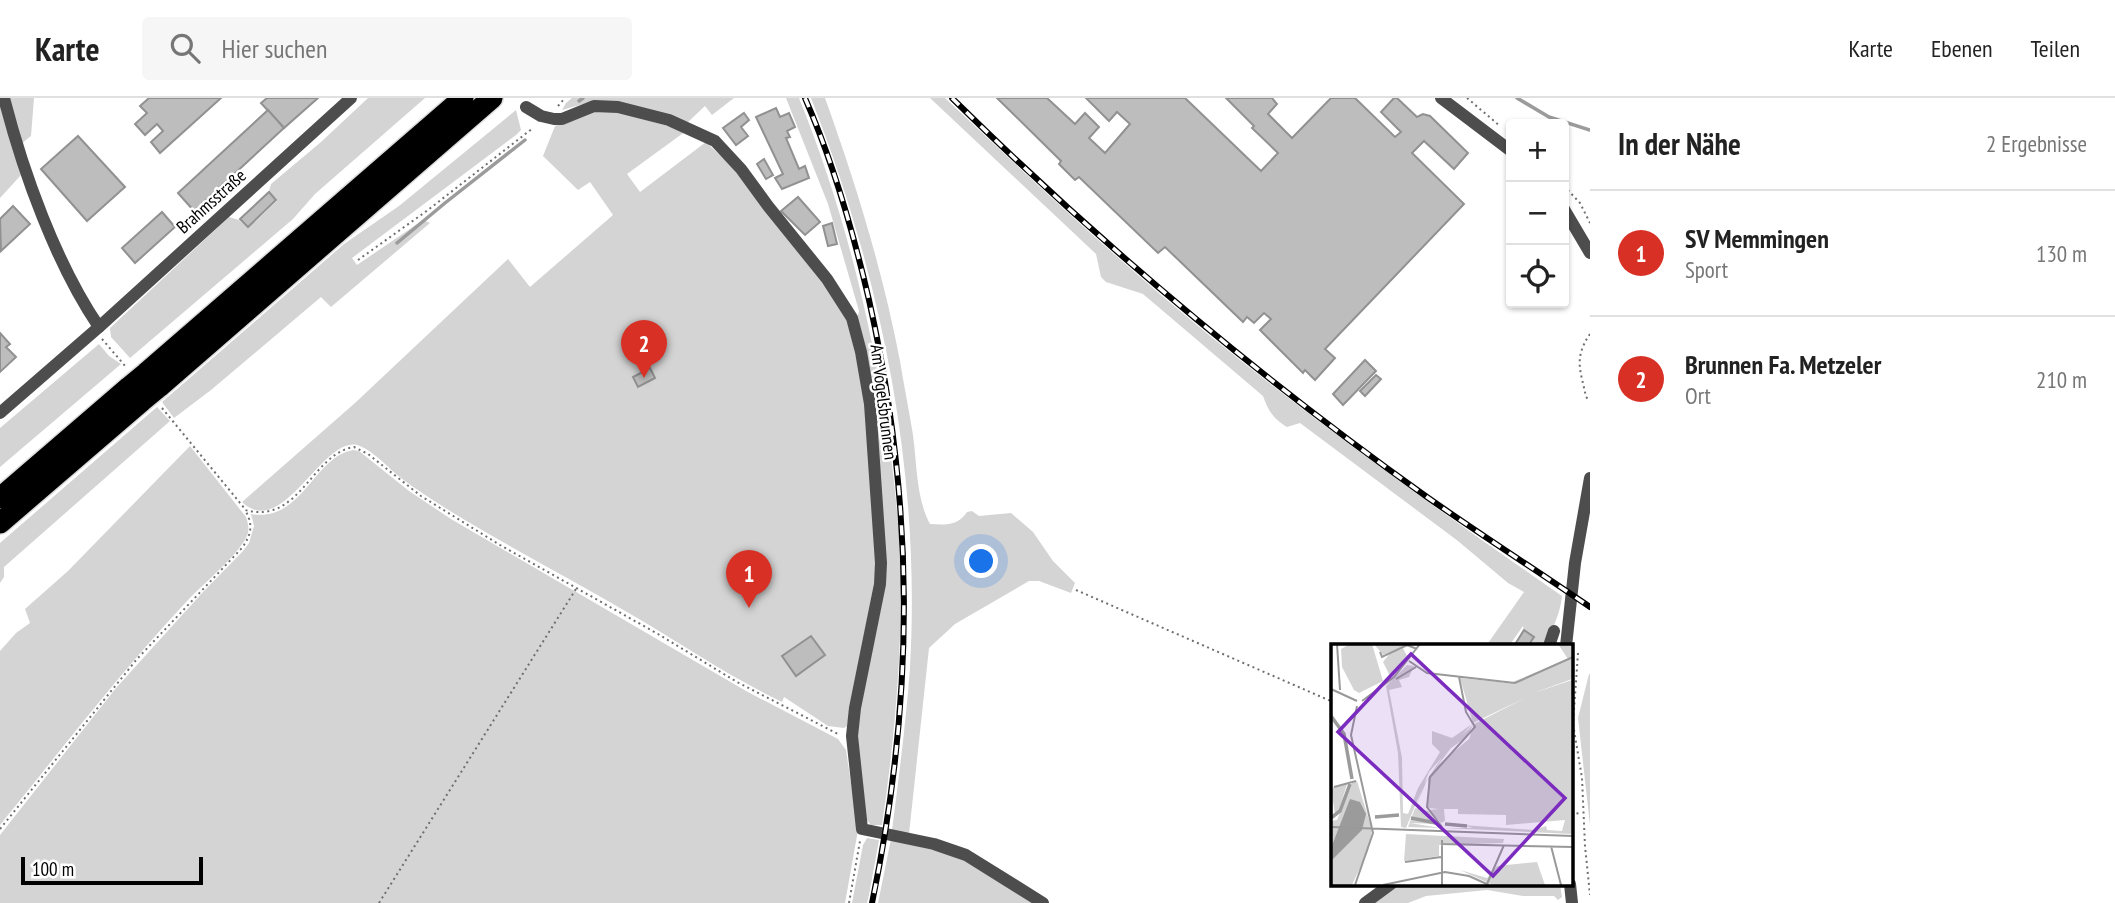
<!DOCTYPE html>
<html lang="de">
<head>
<meta charset="utf-8">
<style>
	:root { --surface:#fff; --page:#f6f6f6; --text:#222; --muted:#767676; --line:#e0e0e0; --accent:#d93025 }
	body { margin:0; font-family:"PT Sans Narrow",sans-serif; background:var(--page); color:var(--text) }
	.controls { position:absolute; right:21px; top:21px; display:grid; overflow:hidden; border-radius:7px; box-shadow:0 2px 5px #0004 }
	.controls button { width:63px; height:63px; display:grid; place-items:center; padding:0; border:0; border-bottom:2px solid var(--line); background:var(--surface); color:var(--text); font:35px sans-serif }
	.scale { position:absolute; left:21px; bottom:18px; width:182px; box-sizing:border-box; padding-left:7px; border:4px solid #000; border-top:0; font-size:19px; line-height:24px; white-space:nowrap; color:#000; -webkit-text-stroke:5px #fff; paint-order:stroke }
	.you { position:absolute; left:982px; top:464px; width:24px; height:24px; margin:-18px; border:5px solid #fff; border-radius:50%; background:#1a73e8; box-shadow:0 0 0 10px #1a73e833 }
	.badge { display:grid; place-items:center; width:46px; height:46px; border-radius:50%; background:var(--accent); color:#fff; font-size:23px; font-weight:700 }
	.pin { position:absolute; translate:-50% -58px; filter:drop-shadow(0 2px 4px #0008) }
	.pin::after { content:''; position:absolute; top:37px; width:24px; height:21px; background:inherit; clip-path:polygon(0 0,100% 0,50% 100%) }
	.list { margin:0; padding:0; list-style:none }
	h2 { display:flex; justify-content:space-between; align-items:center; height:91px; margin:0; padding:0 28px; font-size:30px }
	h2 small { font-size:23px; font-weight:400; color:var(--muted) }
	.list li { display:grid; grid-template-columns:46px 1fr auto; gap:21px; align-items:center; box-sizing:border-box; height:126px; padding:0 28px; border-top:2px solid var(--line) }
	.list b { display:block; font-size:26px; white-space:nowrap }
	.list p { margin:0; font-size:23px; white-space:nowrap; color:var(--muted) }
	.list em { font-size:23px; font-style:normal; color:var(--muted) }
	.icon { flex:none; width:38px; height:38px; fill:none; stroke:currentColor; stroke-width:2; stroke-linecap:round; stroke-linejoin:round }
	.map { position:relative; flex:none; width:1590px; height:805px; overflow:hidden }
	header { display:flex; align-items:center; gap:42px; box-sizing:border-box; height:98px; padding:0 35px; background:var(--surface); border-bottom:2px solid var(--line) }
	header strong { font-size:33px }
	nav { display:flex; gap:38px; margin-inline-start:auto; font-size:24px }
	.search { width:490px; height:63px; background:var(--page); display:flex; align-items:center; gap:18px; box-sizing:border-box; padding:0 24px; border-radius:7px; color:var(--muted); font-size:26px }
	main { display:flex }
	aside { flex:1; background:var(--surface) }
	.map>svg:first-child { display:block }
	.green { fill:#d4d4d4 }
	.lines { fill:none; stroke-linecap:round; stroke-linejoin:round }
	.stream { stroke:#9b9b9b; stroke-width:3.5 }
	.building { fill:#bdbdbd; stroke:#919191; stroke-width:2 }
	.highway-casing { stroke:#dbdbdb; stroke-width:24 }
	.path { stroke:#6f6f6f; stroke-width:2; stroke-dasharray:2 3.5; stroke-linecap:butt }
	.minor { stroke:#4d4d4d; stroke-width:12 }
	.highway { stroke:#000; stroke-width:21 }
	.rail-casing { stroke:#000; stroke-width:6 }
	.rail { stroke:#fff; stroke-width:3.5; stroke-dasharray:10; stroke-linecap:butt }
	.highway-bridge-casing { stroke:#dbdbdb; stroke-width:24; stroke-linecap:butt }
	.highway-bridge { stroke:#000; stroke-width:21 }
	.labels { text-anchor:middle; dominant-baseline:central; stroke-width:5; stroke-linejoin:round; paint-order:stroke }
	.street-label { font-size:18px; fill:#000; stroke:#fff }
	.inset-river { fill:none; stroke:#9b9b9b; stroke-width:3.5 }
	.inset-road { fill:none; stroke:#999; stroke-width:2 }
	.view { fill:#7b2cbf; fill-opacity:0.15; stroke:#7b2cbf; stroke-width:3.5 }
	.inset-edge { fill:none; stroke:#000; stroke-width:3.5 }
</style>
</head>
<body>
<header>
<strong>Karte</strong>
<div class="search"><svg class="icon" aria-label="search" viewBox="0 0 24 24"><circle cx="10" cy="10" r="6"/><path d="M15 15l6 6"/></svg>Hier suchen</div>
<nav><a>Karte</a><a>Ebenen</a><a>Teilen</a></nav>
</header>
<main>
<div class="map">
<svg width="1590" height="805" viewBox="0 0 1590 805">
	<rect width="100%" height="100%" fill="#fff"/>
	<g class="green">
		<path d="M0,0L21,77L0,100Z"/>
		<path d="M9,0H34L31,38L21,46Z"/>
		<path d="M368,0H425L315,96L293,121L130,260L111,239L110,230L229,119L239,122L248,130L277,103L269,93L271,86L321,44Z"/>
		<path d="M572,0H734L712,17L705,8L688,24L594,3L562,12L566,5Z"/>
		<path d="M786,0H799C843,109 871,221 888,337C895,386 900,435 901,485C901,566 894,646 882,727H871L866,721C862,686 854,650 859,615C867,564 885,513 886,462L857,222L859,213L828,106Z"/>
		<path d="M811,0H825C856,86 883,174 900,263C904,288 909,312 913,337C917,366 916,400 930,426C945,427 958,428 967,414L972,413L979,418L1011,415L1033,434L1053,463L1075,485L1071,495L1039,483H1029L955,526L929,550L909,736L892,732C899,678 906,624 910,569C921,375 882,180 811,0Z"/>
		<path d="M930,0H945C1031,81 1117,162 1209,237C1323,330 1442,415 1562,498C1560,518 1552,529 1546,548H1530L1534,539L1524,532L1523,528L1509,548H1486L1524,494L1508,485L1458,443L1300,325L1287,329C1273,321 1268,312 1263,298L1143,196L1106,184L1101,179L1096,156Z"/>
		<path d="M516,12L521,32L516,37L352,160L357,167L423,122L430,125L331,209L321,199L211,292L174,320L162,304L344,146L399,108Z"/>
		<path d="M610,12L686,33L627,76L640,94L706,44L730,67L835,199L846,217L865,297L877,469L847,628L844,630L828,628L784,599L782,604C732,580 686,549 639,521C577,484 512,451 450,413C433,402 417,392 401,380C388,370 375,354 360,348C324,333 284,444 242,404L355,305L508,161L530,189L613,117L590,84L578,92L543,58L555,28L592,13Z"/>
		<path d="M99,246L109,258L121,266L0,369V330Z"/>
		<path d="M157,309L170,323L4,469V479L0,485V445Z"/>
		<path d="M190,348L246,419C248,425 249,429 248,435C243,453 202,487 188,502C121,573 62,651 0,727V553L16,535L30,525L25,511L68,473Z"/>
		<path d="M353,352L359,353L409,393L451,421L746,593L838,641L846,652L858,732L845,805H0V737L116,590L203,494L243,453L249,445L254,428L251,416C302,425 313,359 353,352Z"/>
		<path d="M1589,576H1590V727L1578,620Z"/>
		<path d="M867,740L879,742L869,797L867,805H852L863,747Z"/>
		<path d="M891,741L923,748L966,762L1035,805H878Z"/>
		<path d="M1400,786H1560L1562,799L1558,802L1554,798H1523L1487,792L1426,798L1408,805H1374Z"/>
	</g>
	<g class="lines">
		<g class="stream">
			<path d="M1517,0L1549,19L1590,32"/>
			<path d="M579,3L583,0"/>
			<path d="M397,145L445,105L525,42"/>
		</g>
	</g>
	<g class="building">
		<path d="M149,0H221L160,55L151,44L163,33L157,26L145,37L135,26L147,15L140,8Z"/>
		<path d="M267,0H318L284,30L261,5Z"/>
		<path d="M997,0H1047L1075,26L1085,15L1099,29L1089,40L1105,55L1130,26L1117,14L1109,23L1086,0H1185L1261,73L1278,55L1252,30L1254,28L1226,0H1272L1277,6L1268,16L1292,40L1331,0H1355L1395,39L1401,34L1381,14L1394,0H1397L1417,19L1423,16L1430,18L1468,55L1454,71L1424,43L1412,55L1464,106L1325,251L1335,260L1315,282L1305,272L1303,275L1260,232L1271,221L1264,215L1254,225L1247,219L1243,224L1165,149L1158,155L1079,79L1075,82L1059,66L1061,63Z"/>
		<path d="M776,10L780,19L789,15L795,29L787,33L790,39L786,40L799,71L805,68L809,80L782,91L775,80L783,76L756,19Z"/>
		<path d="M268,12L284,30L194,113L178,95Z"/>
		<path d="M744,15L749,22L741,29L748,38L736,47L723,30Z"/>
		<path d="M78,38L125,89L87,123L41,71Z"/>
		<path d="M764,61L773,77L766,81L757,66Z"/>
		<path d="M269,94L276,102L248,129L240,121Z"/>
		<path d="M798,99L820,124L805,137L781,113Z"/>
		<path d="M13,108L30,126L1,153L0,121Z"/>
		<path d="M162,114L175,129L135,165L122,150Z"/>
		<path d="M832,125L837,146L828,148L823,128Z"/>
		<path d="M0,235L10,246L6,249L16,259L0,274Z"/>
		<path d="M1365,262L1376,273L1343,307L1333,296Z"/>
		<path d="M650,270L655,280L638,289L633,279Z"/>
		<path d="M1376,277L1381,281L1365,298L1360,293Z"/>
		<path d="M1524,532L1534,539L1528,548H1514Z"/>
		<path d="M811,538L825,557L796,578L782,558Z"/>
	</g>
	<g class="lines">
		<g class="highway-casing">
			<g id="highway">
				<path d="M146,275L463,0"/>
				<path d="M159,289L492,0"/>
				<path d="M0,400L129,289"/>
				<path d="M0,425L142,303"/>
			</g>
		</g>
		<g class="path">
			<path d="M1467,0L1500,28"/>
			<path d="M558,8L565,0"/>
			<path d="M1564,88L1580,105L1590,125"/>
			<path d="M358,162L428,112L533,30"/>
			<path d="M1590,236C1573,261 1581,273 1586,299L1590,303"/>
			<path d="M102,241L126,269"/>
			<path d="M162,310L245,411"/>
			<path d="M1076,492L1333,604"/>
			<path d="M1578,555L1573,626L1582,680L1585,748L1590,797"/>
			<path d="M1571,716L1582,715"/>
			<path d="M0,731L137,561L241,451C251,438 254,427 245,412C300,427 311,356 354,349L368,356L421,398L500,447L658,536L737,584L840,637"/>
			<path d="M379,805L576,491"/>
			<path d="M849,805L860,743"/>
		</g>
		<g class="minor">
			<path d="M4,0C23,74 56,166 99,229"/>
			<path d="M1441,0L1511,53"/>
			<path d="M526,9L541,18L554,21H562L594,8L618,9L669,22L715,43L741,71L768,108L827,181L852,220L861,254L870,306L881,465L880,486L855,610L852,638L862,731L934,746L966,757L1043,805"/>
			<path d="M1564,111L1590,155"/>
			<path d="M0,315L99,229L351,0"/>
			<path d="M1549,548L1554,533"/>
			<path d="M1566,548L1575,465L1590,380"/>
			<path d="M1570,786L1572,805"/>
			<path d="M1365,805L1391,786"/>
		</g>
		<use href="#highway" class="highway"/>
		<g class="rail-casing">
			<g id="rail">
				<path d="M805,0C833,64 853,133 869,202C915,407 915,599 872,805"/>
				<path d="M952,0C1099,145 1259,279 1427,399C1481,437 1536,472 1590,509"/>
			</g>
		</g>
		<use href="#rail" class="rail"/>
		<g class="highway-bridge-casing">
			<g id="highway-bridge">
				<path d="M129,289L146,275"/>
				<path d="M142,303L159,289"/>
			</g>
		</g>
		<use href="#highway-bridge" class="highway-bridge"/>
	</g>
	<g class="labels">
		<g class="street-label">
			<text transform="translate(211 103) rotate(-42)">Brahmsstraße</text>
			<text transform="translate(884 304) rotate(83)">Am Vogelsbrunnen</text>
		</g>
	</g>
	<g transform="translate(1331 546)">
		<rect width="242" height="242" fill="#fff"/>
		<path d="M19,0H41L52,37L28,49L23,46L11,23L10,5ZM43,0H85L72,4L76,12L59,32L52,18L60,8L52,11ZM227,0H241V35L200,50L241,36V190L113,184H142L131,181L203,186L215,182L216,186L231,187L234,176L175,181V171L127,170V165H113L114,177L110,179L98,166L108,165L97,164V134L84,164L97,167L107,180L79,179L109,184L77,183L93,140L118,103L142,81L136,93L120,104L107,121L138,95L143,80L198,52L142,79L129,34L179,39L237,15ZM76,21L83,22L78,33L68,36L71,43L58,46L71,114L72,169L77,170L87,144L109,108L101,100V87L121,94L141,80L98,128L75,184L70,183L67,109L55,42ZM26,137L41,186L37,207L21,241H0V177L6,176L21,139ZM16,140L8,166L4,170L0,144ZM75,190L173,195L172,199L108,201V212L73,217ZM206,218L214,241H162L129,226L156,234L166,222Z" fill="#d4d4d4"/>
		<path d="M19,155L29,158L35,170L31,186L0,217V204Z" fill="#9b9b9b"/>
		<path class="inset-river" d="M0,72L13,90L21,135M44,173L68,171M0,174L9,167L19,140M80,174L105,179M114,180L136,182"/>
		<path class="inset-road" d="M6,0L9,46M49,8L51,13L76,1L86,5M78,17L96,29L184,39L242,13M65,35L85,23M0,45L26,57M31,57L63,33L89,0M3,143L25,137M0,183L242,192M111,183L96,163L99,133L144,83L135,68L128,33M111,196V241M110,200L242,203M220,202L230,241M74,218L110,213M156,240L173,201M24,241L42,189L20,91L26,62M52,241L114,228L138,232L158,241"/>
		<path class="view" d="M80,10L234,154L162,232L7,88Z"/>
		<rect width="242" height="242" class="inset-edge"/>
	</g>
</svg>
<div class="controls">
<button>+</button>
<button>−</button>
<button><svg class="icon" aria-label="locate" viewBox="0 0 24 24"><circle cx="12" cy="12" r="6"/><path d="M12 2v4M12 18v4M2 12h4M18 12h4"/></svg></button>
</div>
<div class="scale">100 m</div>
<div class="you"></div>
<div class="pin badge" style="left:749px;top:510px">1</div>
<div class="pin badge" style="left:644px;top:280px">2</div>
</div>
<aside>
<h2>In der Nähe<small>2 Ergebnisse</small></h2>
<ul class="list">
<li><span class="badge">1</span><div><b>SV Memmingen</b><p>Sport</p></div><em>130 m</em></li>
<li><span class="badge">2</span><div><b>Brunnen Fa. Metzeler</b><p>Ort</p></div><em>210 m</em></li>
</ul>
</aside>
</main>
</body>
</html>
